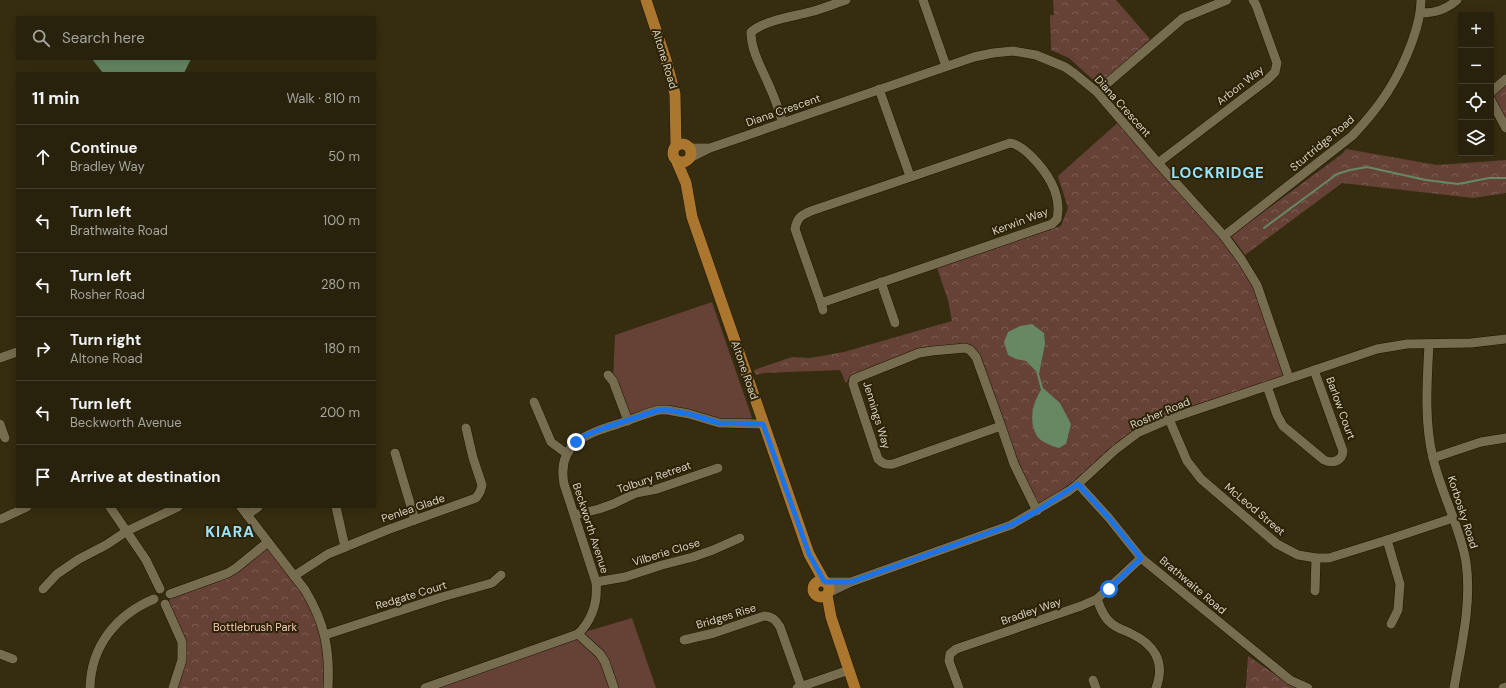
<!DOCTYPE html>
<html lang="en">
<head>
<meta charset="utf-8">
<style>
	:root { --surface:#28220d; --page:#342f1b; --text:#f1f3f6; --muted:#a5a49d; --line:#443f2e }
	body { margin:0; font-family:"DM Sans",sans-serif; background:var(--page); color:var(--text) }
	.controls { position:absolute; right:12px; top:12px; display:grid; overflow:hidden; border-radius:0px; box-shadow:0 2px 10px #0003 }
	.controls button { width:36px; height:36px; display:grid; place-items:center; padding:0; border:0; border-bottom:1px solid var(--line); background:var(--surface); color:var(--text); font:20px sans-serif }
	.stop { position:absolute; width:12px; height:12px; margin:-9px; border:3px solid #1a73e8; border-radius:50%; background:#fff }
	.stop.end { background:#1a73e8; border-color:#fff; box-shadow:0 1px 4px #0008 }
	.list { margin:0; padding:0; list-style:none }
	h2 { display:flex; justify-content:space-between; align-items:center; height:52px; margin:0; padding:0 16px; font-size:17px }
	h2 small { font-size:13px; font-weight:400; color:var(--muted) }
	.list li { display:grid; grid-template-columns:26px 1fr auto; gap:12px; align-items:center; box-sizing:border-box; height:64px; padding:0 16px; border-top:1px solid var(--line) }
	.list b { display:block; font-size:15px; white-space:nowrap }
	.list p { margin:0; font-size:13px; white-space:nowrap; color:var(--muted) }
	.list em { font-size:13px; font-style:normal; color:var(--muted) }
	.icon { flex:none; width:22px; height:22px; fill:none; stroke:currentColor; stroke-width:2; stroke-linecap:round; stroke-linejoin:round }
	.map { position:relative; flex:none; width:1506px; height:688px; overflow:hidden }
	.search { position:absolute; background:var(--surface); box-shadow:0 2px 10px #0003; left:16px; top:16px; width:360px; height:44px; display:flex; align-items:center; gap:10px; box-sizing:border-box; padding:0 14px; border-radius:0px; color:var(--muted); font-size:15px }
	.panel { position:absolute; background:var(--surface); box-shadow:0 2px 10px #0003; left:16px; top:72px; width:360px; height:436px; border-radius:0px }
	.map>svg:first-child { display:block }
	.green { fill:#664236 }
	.park { fill:url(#park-crowns) }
	.water { fill:#668863 }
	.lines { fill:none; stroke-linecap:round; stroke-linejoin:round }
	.stream { stroke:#668863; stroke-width:2 }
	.minor-casing { stroke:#1e1500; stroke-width:10 }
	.major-casing { stroke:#1e1500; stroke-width:12 }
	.minor { stroke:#766c4f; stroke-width:9 }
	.major { stroke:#ab772e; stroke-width:11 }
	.route { stroke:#1a73e8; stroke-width:5 }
	.labels { text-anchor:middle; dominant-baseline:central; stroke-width:4; stroke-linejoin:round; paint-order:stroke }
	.street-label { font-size:11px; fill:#d9d3c3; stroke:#2c2307 }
	.park-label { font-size:11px; fill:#facaba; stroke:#2c2307 }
	.district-label { font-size:15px; font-weight:bold; letter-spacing:1px; fill:#98e2fa; stroke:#2c2307 }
</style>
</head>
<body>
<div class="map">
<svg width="1506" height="688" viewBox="0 0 1506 688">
	<defs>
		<pattern id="park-crowns" width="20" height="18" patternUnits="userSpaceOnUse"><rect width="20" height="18" fill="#664236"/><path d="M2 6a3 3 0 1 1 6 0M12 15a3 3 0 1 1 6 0" fill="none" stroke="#7b5c51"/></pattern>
	</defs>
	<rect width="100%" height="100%" fill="#362d11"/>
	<g class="green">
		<path d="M712,302L752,418L744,422L667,410L628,421L613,381L615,335Z"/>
		<path d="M632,618L656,688H425L578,634Z"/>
	</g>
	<g class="park">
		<path d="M1053,0H1116L1150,39L1100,86L1069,58L1051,50L1050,15H1054Z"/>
		<path d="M1506,80V124L1497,109L1494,91Z"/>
		<path d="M1122,119L1246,266L1289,376L1173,412L1138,429L1078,478L1037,507L1004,426L977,353L971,345L926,348L851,375L846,383L840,370L764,373L756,375L754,370L792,357L810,358L844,352L952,321L948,300L937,268L1061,226L1068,208L1058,176Z"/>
		<path d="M1346,149L1437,165L1506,160V193L1473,198L1342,183L1245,255L1231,236L1342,154Z"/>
		<path d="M268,542L319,615L328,688H173L182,660L168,603L171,597L220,576Z"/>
		<path d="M1248,656L1288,683L1301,688H1246Z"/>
	</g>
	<g class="water">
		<path d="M92,59H191L184,73H103Z"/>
		<path d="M1032,324L1044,333L1045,344L1039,374L1043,388L1060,403L1071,424L1066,444L1059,448C1052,446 1041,442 1037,436C1028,422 1033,402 1041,390L1036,371L1026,361L1016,359L1008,355L1004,342L1008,332L1020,326Z"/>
	</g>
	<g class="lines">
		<path class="stream" d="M1264,228L1337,174L1350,170L1367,167L1426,180L1458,184L1489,178H1506"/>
		<g class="minor-casing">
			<g id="minor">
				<path d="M923,0L946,66"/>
				<path d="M1421,13C1435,13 1446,10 1457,0"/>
				<path d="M879,89L910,176"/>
				<path d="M1097,92L1183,18L1227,0"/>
				<path d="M1491,92L1506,79"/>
				<path d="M1491,100L1506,128"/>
				<path d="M783,123C779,112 776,101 771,90C764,72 751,53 751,32C766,20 791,17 810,12C822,9 834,4 846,0"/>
				<path d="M689,148H707"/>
				<path d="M690,158L710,148L974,57L993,53L1013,51L1036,55L1065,67L1075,74L1097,92L1158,163L1224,236L1241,259L1257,285L1289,378"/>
				<path d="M1158,163L1267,80L1275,72L1277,63L1256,5L1253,0"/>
				<path d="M1224,236L1352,136C1380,107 1398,80 1412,42C1417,28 1421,15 1421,0"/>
				<path d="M881,282L895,323"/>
				<path d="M821,303L1052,224L1057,219C1062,195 1048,173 1031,156C1025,150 1018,144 1010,143L811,211C801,215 797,218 795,229L821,303L823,310"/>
				<path d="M1429,344C1427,382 1424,421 1433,458C1441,493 1460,526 1466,562C1472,604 1461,647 1454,688"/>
				<path d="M0,358L17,352"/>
				<path d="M608,375L613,381L628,421"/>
				<path d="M1267,386L1277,415L1283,426L1324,460C1333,464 1342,461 1343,451L1314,370"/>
				<path d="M534,402L551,442L567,454"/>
				<path d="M1169,419L1187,461L1201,479L1277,544L1298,555L1316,558H1329L1387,540L1453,518"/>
				<path d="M0,424L5,438"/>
				<path d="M1001,426L976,357L970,350L965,348L932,351L919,353L854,379L853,384L878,459C883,464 886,465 893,464L1001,426L1014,464L1037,511"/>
				<path d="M395,453L415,520"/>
				<path d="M1433,458L1481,442L1506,438"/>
				<path d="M1078,484L1109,518L1141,558L1290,680L1308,688"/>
				<path d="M110,507L146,560L160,589"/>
				<path d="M241,507L305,590C325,623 330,650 328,688"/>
				<path d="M336,507L345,547"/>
				<path d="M247,515L258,507"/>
				<path d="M575,515L599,509L613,504L636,493L657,489L718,468"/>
				<path d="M1,519L27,507"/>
				<path d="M1387,540L1400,584L1398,610L1391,624"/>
				<path d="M294,576L328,554L387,530L476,498L480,492L482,485L473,458L466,428"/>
				<path d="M596,582L625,577L662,565L693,557L713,550L740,538"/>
				<path d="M826,582H848"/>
				<path d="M43,589L57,574L79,559L106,545L127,531L178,507"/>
				<path d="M1315,591L1316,558"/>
				<path d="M828,593L851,582L1011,525L1069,491L1078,484L1115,450L1139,432L1169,419L1377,349L1407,344L1471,343L1506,339"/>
				<path d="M170,594L228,573L236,568L268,542"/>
				<path d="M1097,599C1100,607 1104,618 1111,623C1116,628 1124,630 1130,633C1154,644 1166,662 1156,688"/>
				<path d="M165,604L182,642V660L173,688"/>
				<path d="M578,634L600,654L605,662L614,688"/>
				<path d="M325,635L442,597L492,583L501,575"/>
				<path d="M684,640L714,633L764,616C773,617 775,619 780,627L801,686"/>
				<path d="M0,654L13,659"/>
				<path d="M1093,680L1096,688"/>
				<path d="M90,688C91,646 116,615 154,599"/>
				<path d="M425,688L578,634C593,619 598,602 596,582L564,484C556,442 589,433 621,423C634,419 646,413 659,410H667L689,414L719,423L763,424"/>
				<path d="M797,688L849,670"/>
				<path d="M959,688L949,661L950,654L956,649L1081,606L1097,599L1141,558"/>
				<path d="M1503,688L1506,687"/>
			</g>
		</g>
		<g class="major-casing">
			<g id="major">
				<path d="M646,0L666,60L675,94L676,146"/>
				<circle cx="682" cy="153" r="9"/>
				<path d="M677,162L686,183L692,217L809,554L824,581"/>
				<circle cx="821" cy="589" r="8"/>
				<path d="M827,595L831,617L855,688"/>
			</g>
		</g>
		<use href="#minor" class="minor"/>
		<use href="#major" class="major"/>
	</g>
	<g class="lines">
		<path class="route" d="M576,442L584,436L604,428L659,410H667L689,414L719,423L763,424L809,554L824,581L826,582H851L1011,525L1037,511L1078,484L1109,518L1141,558L1109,589"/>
	</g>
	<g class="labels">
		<g class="street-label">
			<text transform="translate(665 59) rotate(73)">Altone Road</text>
			<text transform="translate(1240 85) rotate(-38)">Arbon Way</text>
			<text transform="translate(1123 106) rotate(48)">Diana Crescent</text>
			<text transform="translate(783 110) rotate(-19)">Diana Crescent</text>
			<text transform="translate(1322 143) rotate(-40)">Sturtridge Road</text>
			<text transform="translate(1020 221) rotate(-21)">Kerwin Way</text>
			<text transform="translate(745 370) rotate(71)">Altone Road</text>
			<text transform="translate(1341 408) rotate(70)">Barlow Court</text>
			<text transform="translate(1160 413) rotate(-23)">Rosher Road</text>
			<text transform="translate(877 415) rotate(73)">Jennings Way</text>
			<text transform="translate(654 477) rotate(-19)">Tolbury Retreat</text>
			<text transform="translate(413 508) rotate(-19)">Penlea Glade</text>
			<text transform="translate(1255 509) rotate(40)">McLeod Street</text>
			<text transform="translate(1463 512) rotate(72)">Korbosky Road</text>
			<text transform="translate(591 528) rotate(72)">Beckworth Avenue</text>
			<text transform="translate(666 552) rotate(-17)">Vilberie Close</text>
			<text transform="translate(1193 585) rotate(40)">Brathwaite Road</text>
			<text transform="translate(411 595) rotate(-17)">Redgate Court</text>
			<text transform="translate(1031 611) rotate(-19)">Bradley Way</text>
			<text transform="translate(726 616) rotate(-17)">Bridges Rise</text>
		</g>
		<g class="park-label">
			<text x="255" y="627">Bottlebrush Park</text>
		</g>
		<g class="district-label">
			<text x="1218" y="173">LOCKRIDGE</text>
			<text x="230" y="532">KIARA</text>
		</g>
	</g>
</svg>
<div class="controls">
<button>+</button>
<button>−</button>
<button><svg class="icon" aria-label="locate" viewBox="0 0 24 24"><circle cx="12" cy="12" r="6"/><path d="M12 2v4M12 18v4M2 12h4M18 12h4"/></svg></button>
<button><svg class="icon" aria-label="layers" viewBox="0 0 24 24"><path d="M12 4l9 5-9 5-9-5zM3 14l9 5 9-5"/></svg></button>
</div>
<div class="stop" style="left:1109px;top:589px"></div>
<div class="stop end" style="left:576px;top:442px"></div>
<div class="search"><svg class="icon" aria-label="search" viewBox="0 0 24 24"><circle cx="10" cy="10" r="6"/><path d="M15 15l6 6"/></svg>Search here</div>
<section class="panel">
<h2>11 min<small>Walk · 810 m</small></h2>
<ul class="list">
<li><svg class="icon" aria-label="ahead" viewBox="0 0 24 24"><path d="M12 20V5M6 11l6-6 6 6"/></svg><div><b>Continue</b><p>Bradley Way</p></div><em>50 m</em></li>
<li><svg class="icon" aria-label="left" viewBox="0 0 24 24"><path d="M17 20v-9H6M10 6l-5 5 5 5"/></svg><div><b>Turn left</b><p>Brathwaite Road</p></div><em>100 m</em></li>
<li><svg class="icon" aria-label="left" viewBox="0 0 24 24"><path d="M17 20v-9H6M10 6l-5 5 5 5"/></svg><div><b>Turn left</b><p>Rosher Road</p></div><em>280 m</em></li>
<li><svg class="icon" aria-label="right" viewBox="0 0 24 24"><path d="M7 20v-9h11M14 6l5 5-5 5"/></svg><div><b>Turn right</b><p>Altone Road</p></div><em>180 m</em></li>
<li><svg class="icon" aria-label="left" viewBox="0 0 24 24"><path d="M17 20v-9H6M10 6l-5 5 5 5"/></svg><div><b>Turn left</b><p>Beckworth Avenue</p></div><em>200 m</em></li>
<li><svg class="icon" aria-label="arrive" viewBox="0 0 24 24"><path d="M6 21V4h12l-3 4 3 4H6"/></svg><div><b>Arrive at destination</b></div></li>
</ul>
</section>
</div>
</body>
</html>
